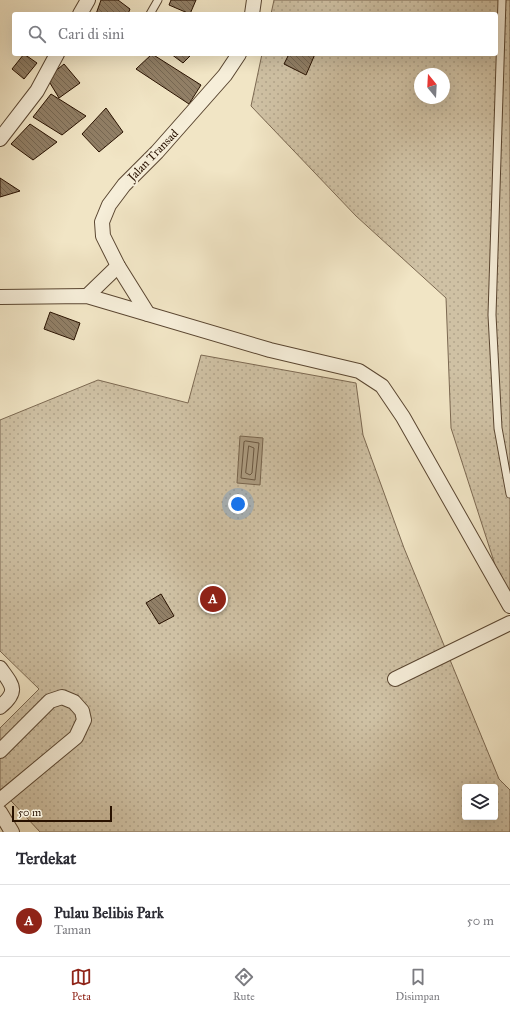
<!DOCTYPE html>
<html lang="id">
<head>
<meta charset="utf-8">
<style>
	:root { --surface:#fff; --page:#f7f7f7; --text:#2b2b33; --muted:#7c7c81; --line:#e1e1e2; --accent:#8f2418 }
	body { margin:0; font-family:"IM FELL Great Primer",serif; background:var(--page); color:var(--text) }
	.controls { position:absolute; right:12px; bottom:12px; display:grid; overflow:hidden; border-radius:4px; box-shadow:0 4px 16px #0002 }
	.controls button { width:36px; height:36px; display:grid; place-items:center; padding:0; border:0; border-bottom:1px solid var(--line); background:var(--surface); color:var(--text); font:20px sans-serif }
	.compass { position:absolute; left:414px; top:68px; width:36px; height:36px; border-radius:50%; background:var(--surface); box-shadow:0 4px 16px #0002; rotate:342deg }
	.scale { position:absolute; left:12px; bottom:10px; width:100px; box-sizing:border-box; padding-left:4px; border:2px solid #281100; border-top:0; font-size:11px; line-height:14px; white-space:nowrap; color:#281100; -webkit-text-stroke:3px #f6eed9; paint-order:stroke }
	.you { position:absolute; left:238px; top:504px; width:14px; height:14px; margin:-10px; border:3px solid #fff; border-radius:50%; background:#1a73e8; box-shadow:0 0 0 6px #1a73e833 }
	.badge { display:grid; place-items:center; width:26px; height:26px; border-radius:50%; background:var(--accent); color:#fff; font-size:13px; font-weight:700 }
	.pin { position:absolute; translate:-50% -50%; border:2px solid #fff; box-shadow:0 1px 4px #0006 }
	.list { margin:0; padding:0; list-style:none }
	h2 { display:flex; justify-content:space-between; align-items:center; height:52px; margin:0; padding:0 16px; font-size:17px }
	h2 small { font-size:13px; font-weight:400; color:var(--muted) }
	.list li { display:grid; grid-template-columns:26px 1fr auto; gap:12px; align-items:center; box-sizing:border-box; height:72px; padding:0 16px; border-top:1px solid var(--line) }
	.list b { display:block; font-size:15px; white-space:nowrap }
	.list p { margin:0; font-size:13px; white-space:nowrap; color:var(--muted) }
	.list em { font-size:13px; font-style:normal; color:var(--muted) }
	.icon { flex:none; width:22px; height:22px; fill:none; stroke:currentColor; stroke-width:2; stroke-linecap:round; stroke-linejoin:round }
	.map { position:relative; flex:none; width:510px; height:832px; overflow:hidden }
	.search { position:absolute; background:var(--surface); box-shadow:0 4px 16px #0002; left:12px; right:12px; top:12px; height:44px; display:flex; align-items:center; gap:10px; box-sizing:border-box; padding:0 14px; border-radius:4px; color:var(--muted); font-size:15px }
	.sheet { height:124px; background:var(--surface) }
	nav { display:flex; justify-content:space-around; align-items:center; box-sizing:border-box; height:56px; border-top:1px solid var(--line); background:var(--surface); font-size:11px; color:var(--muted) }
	nav a { display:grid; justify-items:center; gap:2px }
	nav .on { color:var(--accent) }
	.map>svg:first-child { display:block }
	.grass { fill:url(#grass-dots); stroke:#7c6952; fill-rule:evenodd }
	.water { fill:#ad9d82; stroke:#78654e }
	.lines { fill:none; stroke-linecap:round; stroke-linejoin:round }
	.shore { stroke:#6a5741; stroke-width:1 }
	.building { fill:url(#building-back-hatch); stroke:#281100 }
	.service-casing { stroke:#5a4631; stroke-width:9 }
	.minor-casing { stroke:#5a4631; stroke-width:16 }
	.service { stroke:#f6eed9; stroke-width:7 }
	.minor { stroke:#f6eed9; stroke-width:14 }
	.labels { text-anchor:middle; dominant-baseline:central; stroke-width:4; stroke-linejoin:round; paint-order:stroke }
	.street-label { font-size:12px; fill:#281100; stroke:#f6eed9 }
</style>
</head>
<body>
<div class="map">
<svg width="510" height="832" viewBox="0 0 510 832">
	<defs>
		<pattern id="grass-dots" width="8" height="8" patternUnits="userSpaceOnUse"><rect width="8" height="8" fill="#cfc1a4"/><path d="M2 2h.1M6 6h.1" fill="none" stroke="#b2a58b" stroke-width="1.8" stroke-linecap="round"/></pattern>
		<pattern id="building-back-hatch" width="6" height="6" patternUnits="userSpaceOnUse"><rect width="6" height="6" fill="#917f66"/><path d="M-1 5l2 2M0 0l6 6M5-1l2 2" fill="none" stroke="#766752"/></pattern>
	</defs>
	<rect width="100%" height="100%" fill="#f1e5c5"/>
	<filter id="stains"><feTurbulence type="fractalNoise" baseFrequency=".005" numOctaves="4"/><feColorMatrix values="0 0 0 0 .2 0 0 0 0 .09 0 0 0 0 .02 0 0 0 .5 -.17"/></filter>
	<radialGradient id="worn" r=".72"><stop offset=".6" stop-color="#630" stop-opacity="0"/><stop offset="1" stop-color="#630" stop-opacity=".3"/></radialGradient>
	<g class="grass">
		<path d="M274,0H510V603L506,599L451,428L446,298L356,216L251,106L262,54H496V14H271ZM420,74H444V98H420Z"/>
		<path d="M201,355L356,383L363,435L404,548L499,779L510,790V832H40L0,789V728L39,689L0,651V420L98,380L188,403ZM465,787H495V817H465Z"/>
	</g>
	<path class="water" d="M240,436L263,438L260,485L237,483Z"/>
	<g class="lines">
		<g class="shore">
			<path d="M246,441L259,443L255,480L241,478L244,442Z"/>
			<path d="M249,446L254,448L252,473L250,475L246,473Z"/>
		</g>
	</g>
	<g class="building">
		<path d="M101,0H118L130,9L128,14H96Z"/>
		<path d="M171,0H196L190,14L169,5Z"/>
		<path d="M24,54L37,63L24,79L12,69Z"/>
		<path d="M152,54L201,85L189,104L136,69Z"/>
		<path d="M171,54H192L183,63Z"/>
		<path d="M289,54H315L306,75L284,64Z"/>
		<path d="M64,64L80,83L59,98L47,78Z"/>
		<path d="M51,94L86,116L62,135L33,117Z"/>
		<path d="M106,108L123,132L99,152L82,134Z"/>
		<path d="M30,124L57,142L33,160L11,144Z"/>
		<path d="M0,178L20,191L0,197Z"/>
		<path d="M50,312L80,323L74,340L44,329Z"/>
		<path d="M161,594L174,616L159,624L146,603Z"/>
	</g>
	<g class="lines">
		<g class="service-casing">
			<g id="service">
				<path d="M502,0L492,315L498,428L510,494"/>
				<path d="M150,14L158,0"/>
			</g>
		</g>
		<g class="minor-casing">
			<g id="minor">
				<path d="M80,14L88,0"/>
				<path d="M252,14L254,0"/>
				<path d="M0,139L37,91L57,54"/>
				<path d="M87,296L118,266"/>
				<path d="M0,297L87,296L270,350L359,371L382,386L403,417L510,606"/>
				<path d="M148,314L118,266L103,236L102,222L109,205L124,185L157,152L225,75L239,54"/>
				<path d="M0,668C13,686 19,691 0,707"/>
				<path d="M395,679L510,623"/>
				<path d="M0,751L50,701L62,697L74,702L82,711L84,720L76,737L0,800"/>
				<path d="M0,812L12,832"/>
			</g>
		</g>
		<use href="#service" class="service"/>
		<use href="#minor" class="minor"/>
	</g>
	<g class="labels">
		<g class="street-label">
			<text transform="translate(153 155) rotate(-46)">Jalan Transad</text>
		</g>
	</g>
	<rect width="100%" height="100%" filter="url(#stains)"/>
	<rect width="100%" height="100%" fill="url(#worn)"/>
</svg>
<div class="controls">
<button><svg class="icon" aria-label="layers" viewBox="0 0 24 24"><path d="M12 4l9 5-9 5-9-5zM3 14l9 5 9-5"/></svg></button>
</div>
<svg class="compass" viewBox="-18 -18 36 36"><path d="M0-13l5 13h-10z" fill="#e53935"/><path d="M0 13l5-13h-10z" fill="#7c7c81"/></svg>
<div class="scale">50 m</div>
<div class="you"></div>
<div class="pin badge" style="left:213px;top:599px">A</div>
<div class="search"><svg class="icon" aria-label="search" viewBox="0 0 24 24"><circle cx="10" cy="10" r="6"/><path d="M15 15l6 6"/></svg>Cari di sini</div>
</div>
<section class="sheet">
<h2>Terdekat<small></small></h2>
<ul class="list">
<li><span class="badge">A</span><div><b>Pulau Belibis Park</b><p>Taman</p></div><em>50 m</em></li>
</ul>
</section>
<nav>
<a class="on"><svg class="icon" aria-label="map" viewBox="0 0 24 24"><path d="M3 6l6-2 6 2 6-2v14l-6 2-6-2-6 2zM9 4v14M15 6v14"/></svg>Peta</a>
<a><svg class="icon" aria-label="directions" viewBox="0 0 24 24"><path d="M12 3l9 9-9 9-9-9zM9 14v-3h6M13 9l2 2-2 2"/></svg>Rute</a>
<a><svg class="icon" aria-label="saved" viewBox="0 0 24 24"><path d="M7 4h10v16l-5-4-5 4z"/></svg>Disimpan</a>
</nav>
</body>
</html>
